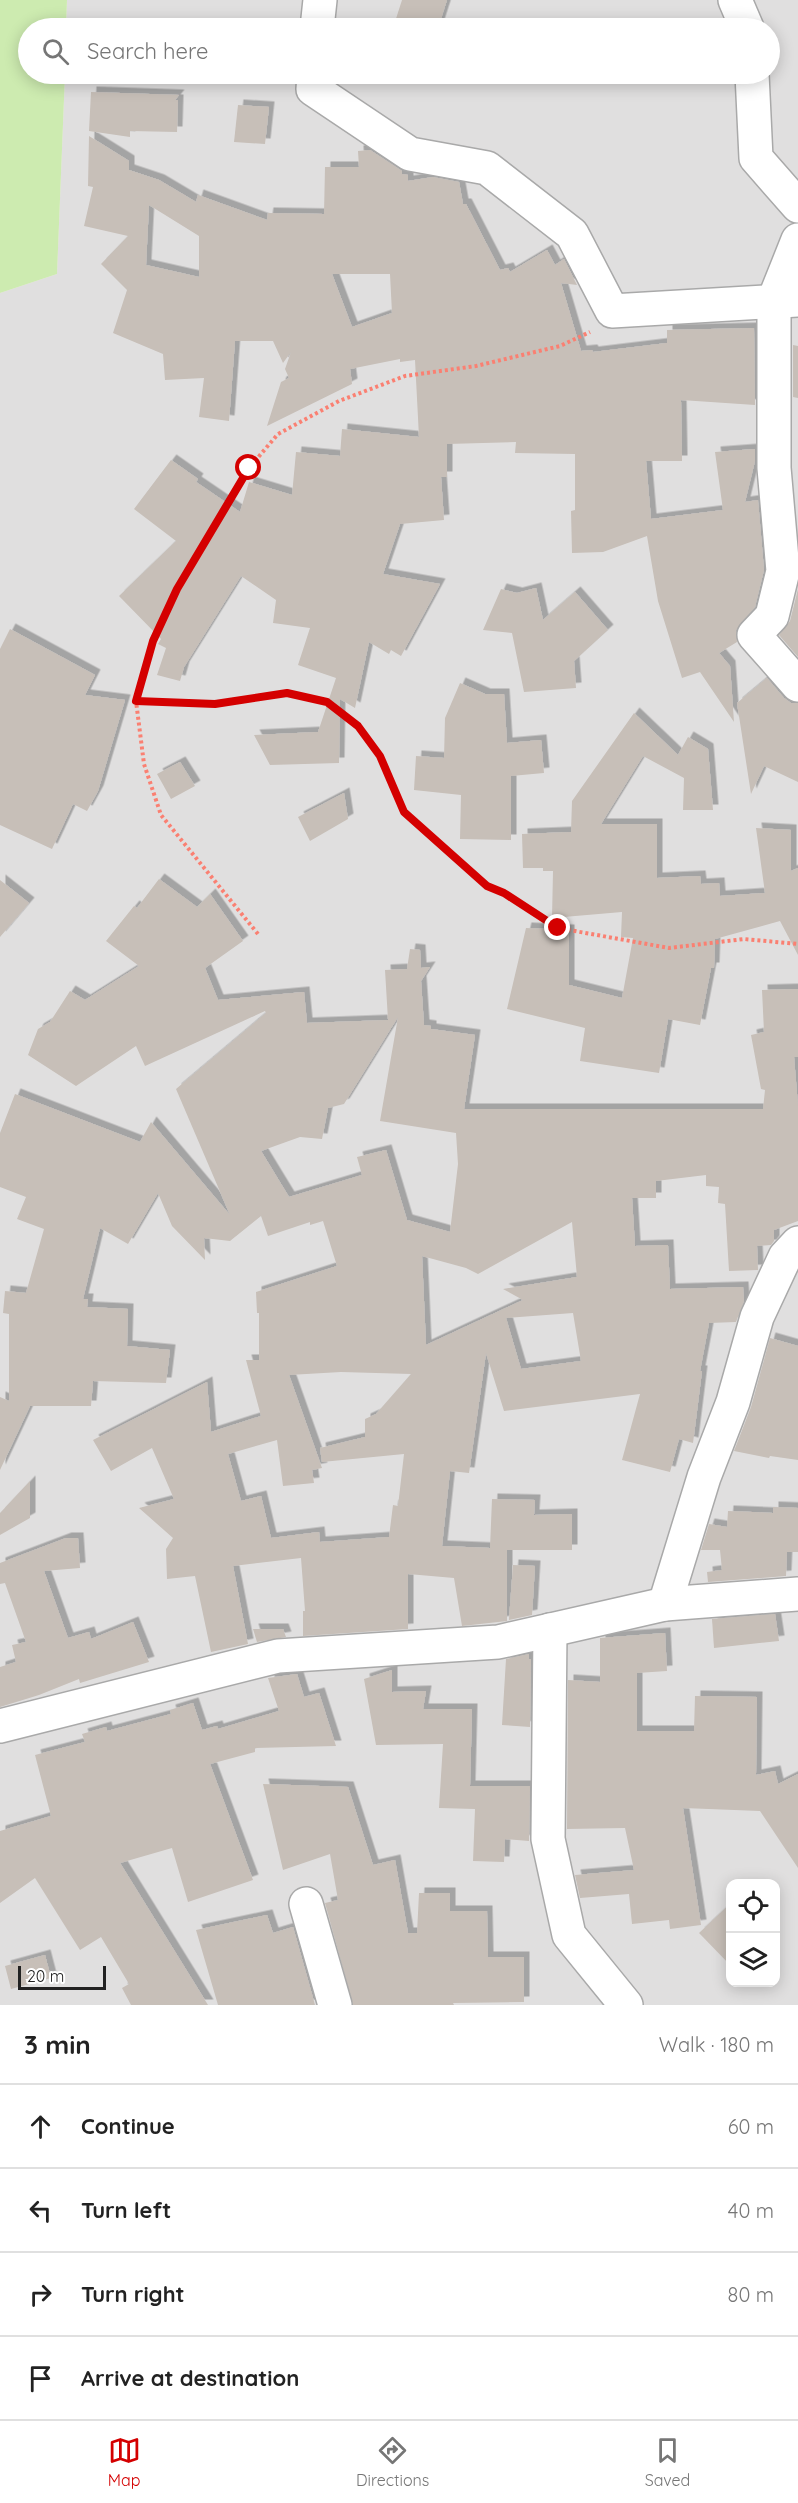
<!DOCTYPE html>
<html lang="en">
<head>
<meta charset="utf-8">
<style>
	:root { --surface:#fff; --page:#f6f6f6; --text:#222; --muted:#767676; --line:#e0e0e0; --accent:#d40000 }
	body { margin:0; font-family:Quicksand,sans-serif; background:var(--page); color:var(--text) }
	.controls { position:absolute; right:18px; bottom:18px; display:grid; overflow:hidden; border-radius:12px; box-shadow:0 3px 15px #0003 }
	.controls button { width:54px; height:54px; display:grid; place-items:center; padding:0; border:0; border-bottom:2px solid var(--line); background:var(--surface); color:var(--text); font:30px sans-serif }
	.scale { position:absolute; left:18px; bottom:15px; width:88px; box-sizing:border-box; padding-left:6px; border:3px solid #222; border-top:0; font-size:16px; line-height:21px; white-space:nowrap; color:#222; -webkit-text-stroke:4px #fff; paint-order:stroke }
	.stop { position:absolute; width:18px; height:18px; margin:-14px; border:4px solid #d40000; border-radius:50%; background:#fff }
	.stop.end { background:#d40000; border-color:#fff; box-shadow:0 2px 6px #0008 }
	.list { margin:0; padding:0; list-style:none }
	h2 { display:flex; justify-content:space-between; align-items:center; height:78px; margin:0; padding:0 24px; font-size:26px }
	h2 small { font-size:20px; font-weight:400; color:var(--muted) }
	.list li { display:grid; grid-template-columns:39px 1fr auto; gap:18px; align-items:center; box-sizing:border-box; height:84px; padding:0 24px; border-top:2px solid var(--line) }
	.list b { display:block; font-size:22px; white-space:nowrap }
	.list em { font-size:20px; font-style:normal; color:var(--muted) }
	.icon { flex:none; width:33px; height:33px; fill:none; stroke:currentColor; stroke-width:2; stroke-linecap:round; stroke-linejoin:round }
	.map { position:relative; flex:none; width:798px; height:2005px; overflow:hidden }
	.search { position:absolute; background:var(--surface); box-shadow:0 3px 15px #0003; left:18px; right:18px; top:18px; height:66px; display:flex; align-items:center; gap:15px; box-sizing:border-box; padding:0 21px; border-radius:33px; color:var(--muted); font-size:22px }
	.sheet { height:414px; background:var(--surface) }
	nav { display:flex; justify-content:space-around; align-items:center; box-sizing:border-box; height:84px; border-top:2px solid var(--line); background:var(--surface); font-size:16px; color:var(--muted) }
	nav a { display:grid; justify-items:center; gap:3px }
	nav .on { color:var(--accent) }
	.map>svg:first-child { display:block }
	.residential { fill:#e0dfdf; fill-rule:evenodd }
	.grass { fill:#cdebb0 }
	.building { fill:#c7bfb8; fill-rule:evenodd; filter:url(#shadow) }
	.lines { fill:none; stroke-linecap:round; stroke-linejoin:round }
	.minor-casing { stroke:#a9a9a9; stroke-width:36 }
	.path { stroke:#fa8072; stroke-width:4; stroke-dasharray:3 3; stroke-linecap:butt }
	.minor { stroke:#fff; stroke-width:33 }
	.route { stroke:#d40000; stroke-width:8 }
</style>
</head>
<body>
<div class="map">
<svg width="798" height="2005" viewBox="0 0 798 2005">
	<defs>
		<filter id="shadow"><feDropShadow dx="5.5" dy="-5.5" stdDeviation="0" flood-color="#0004"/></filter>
	</defs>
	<rect width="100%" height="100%" fill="#f2efe9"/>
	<path class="residential" d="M67,0H798V2005H0V293L57,274L65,74H770V28H66ZM730,1884H776V1982H730Z"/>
	<path class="grass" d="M0,0H67L66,28H28V74H65L57,274L0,293Z"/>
	<g class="building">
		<path d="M402,0H447L438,28H393Z"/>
		<path d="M91,92L179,95L175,100H178L177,132L130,131V137L89,131Z"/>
		<path d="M238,105L269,107L265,144L234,142Z"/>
		<path d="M89,136L129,161V170L159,180L196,202L198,195L267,220L268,213L324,214L325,167H359L358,151L370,150L402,171V174L408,175V181L433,177L459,182L463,204H466L500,270L508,268L510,272L547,250L555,265L564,259L577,285L561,283L581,351L592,350L593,352L667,343V330L754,328L755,405L681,400L682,461H646L651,519L723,510L715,452L755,449V461L745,502L758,500L764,570L755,607L736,630L737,642L719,653L730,666L734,722L700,672L682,678L658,601L647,536L603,552L572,553L571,511L575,510V454L515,453L516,442L447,444V477H441L444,520L400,524L383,574L440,584L401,656L391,650L389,654L369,642L355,708L340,699L339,763L270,765L254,735L318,732L336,678L298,665L310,628L273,623L276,600L241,576L184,667L180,681L157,675L166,648L158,644L161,639L119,596L176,541L134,509L171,460L198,479L196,482L240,512L249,482L292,495L296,452L340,456L342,429L419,437L415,360L400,362V359L350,369L352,384L267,426L281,382L289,378L285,369L291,352L283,363L273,341H235L229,421L199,417L204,378L165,380L163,354L113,333L127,290L101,264L128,236L84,226L93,187L88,186ZM149,205L199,236V277L146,265ZM332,274H390L392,313L352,327Z"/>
		<path d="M793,345L798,346V398L793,397Z"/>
		<path d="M536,588L543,620L575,592L608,630L574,661L576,688L524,692L512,633L483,630L501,589L517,593Z"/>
		<path d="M798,589V657L779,635L790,621Z"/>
		<path d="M10,629L95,675L85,695L125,700L98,791L87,811L73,804L52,849L0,825V649Z"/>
		<path d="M767,678L784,698L791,703H798V782L764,766L751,794L737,703Z"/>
		<path d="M460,683L485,694H504L507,743L541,740L544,773L511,776V840L460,839L461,795L414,790L416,756L444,758L445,718Z"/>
		<path d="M634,713L678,755L688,737L708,749L713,810H683L684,778L643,756L601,824H657V878L700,876L701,884L719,883L720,896L765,893L756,828L791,830V871L798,868V955L780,921L715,939L714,968H711L700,1025L668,1019L659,1073L580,1061L585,1028L507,1009L526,928L569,930V985L622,998L633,938L621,937L622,912L552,918L553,871H543V868H523L522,834L571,832L572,801Z"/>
		<path d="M180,762L195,786L171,799L157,774Z"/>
		<path d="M344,793L348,819L310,841L298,817Z"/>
		<path d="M159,879L197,907L210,894L243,941L205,968L218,1000L304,992L307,1023L388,1020L385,970L407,969L410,949L420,950L421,968L430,967L421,981L424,1025L431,1026V1029L475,1035L464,1109H763L765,1090L761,1089L751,1035L764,1032L762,990L798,989V1057H794L798,1106V1221L774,1230V1241L771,1245L757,1246L758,1270L729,1271L725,1204L718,1203L719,1187L706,1186V1175L656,1181V1198H632L635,1246L668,1245L670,1289L743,1287L744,1301L736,1322L709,1323L700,1371H702L693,1443L679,1439L670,1472L622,1460L640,1394L504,1411L486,1353L469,1473L450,1471L442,1546L490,1548L492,1499L535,1500L534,1515L572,1514V1550H507V1621L462,1626L454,1578L408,1574V1629L303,1636V1611H305L301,1558L233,1566L248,1644L211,1652L195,1576L167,1579L166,1549L173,1538L139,1508L174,1499L152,1448L111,1471L93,1440L207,1382L211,1432L261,1416L246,1360H259V1313H257L256,1292L337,1266L323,1221L310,1225V1222L268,1236L261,1216L230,1241L204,1238L205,1260L172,1226L158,1193L128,1244L100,1228L83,1299H88L87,1307L128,1309L127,1346L170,1350L166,1383L93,1381L91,1406H30L0,1470V1397L9,1401V1314L3,1313L5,1291L26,1293L44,1229L17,1219L26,1197L0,1187V1133L15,1094L140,1142L151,1122L230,1215L176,1089L266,1013L265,1011L145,1066L136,1046L76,1086L28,1055L38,1029L50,1022L70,991L85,1000L139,966L106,941L134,906L137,908ZM398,1017L380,1121L456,1133L458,1164L450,1232L407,1220L386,1150L357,1157L362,1175L289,1197L261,1151L300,1137L322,1139L328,1108L344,1104ZM572,1222L577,1277L503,1289L523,1300L426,1345L422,1256L466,1268L478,1274ZM573,1313L581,1361L521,1369L506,1318ZM341,1372L411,1374L376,1414L365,1419V1437L320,1448L322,1462L404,1454L398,1506L393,1505L389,1537L320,1542L319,1532L271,1538L261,1496L241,1501L228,1454L277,1440L283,1486L314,1483L312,1470L322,1468L289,1375Z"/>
		<path d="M0,880L29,903L0,937Z"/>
		<path d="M770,1338L798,1346V1460L770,1456L769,1458L734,1451L751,1407Z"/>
		<path d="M30,1481V1518L0,1535V1513Z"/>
		<path d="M773,1507L798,1508V1552H787L786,1576L708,1582L707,1572L722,1570L720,1550H701L709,1524L727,1527L728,1511L773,1513Z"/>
		<path d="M66,1538H78L80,1568L44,1571L68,1638L89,1632L91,1639L133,1622L149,1662L80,1683L79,1679L39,1695L0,1707V1667L16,1662L12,1645L26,1642L5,1583L0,1584V1563Z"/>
		<path d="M513,1565L535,1566L532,1615L509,1620Z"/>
		<path d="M775,1614L779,1641L714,1648L712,1619Z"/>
		<path d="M253,1629H283L286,1637L257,1642Z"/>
		<path d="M665,1633L667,1671L637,1673V1731H694L695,1696L757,1697L756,1775L775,1771L778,1784L798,1774V1868L760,1811L683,1808L701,1925L670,1929L669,1920L632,1924L629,1894L580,1898L575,1875L634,1870L625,1828L567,1829L568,1680L600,1682V1638Z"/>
		<path d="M529,1654V1659H531L530,1727L502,1725L506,1659Z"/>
		<path d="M392,1670V1692L426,1691L423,1709H472L470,1786H530L529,1841L505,1839L504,1862L473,1861L475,1809L439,1808L443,1744L376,1745L364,1679Z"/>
		<path d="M297,1674L304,1697L319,1693L336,1746L255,1748V1752L210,1764L253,1880L188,1902L172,1848L120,1863L208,2005H131L122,1988L129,1984L101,1937L80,1950L35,1878L0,1903V1831L51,1816L35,1755L85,1742L82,1734L106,1727L107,1731L171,1714L170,1710L193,1703L202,1730L217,1726L218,1729L279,1711L268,1678Z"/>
		<path d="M263,1784L348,1787L373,1865L395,1860L408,1933H417L419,1893H450V1911H487L488,1957H524V2002L453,2003L454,2005H353L325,1903L338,1900L330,1854L283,1870Z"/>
		<path d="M730,1904V1965L699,1933Z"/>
		<path d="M267,1915L273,1933L293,1927L315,2005H218L196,1930Z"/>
		<path d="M45,1955L51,1978L11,1989L5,1966Z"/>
	</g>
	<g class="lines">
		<g class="minor-casing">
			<g id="minor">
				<path d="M735,0L747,28"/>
				<path d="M317,28L320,0"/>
				<path d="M314,74L313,89L410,154L487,168L572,234L612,311L798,300"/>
				<path d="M752,74L756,158L798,206"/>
				<path d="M798,240L774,300V468L783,571L772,616L754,635L798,685"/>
				<path d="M665,1604L704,1477L733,1402L757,1317L785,1257L798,1243"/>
				<path d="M550,1630L548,1839L569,1935L626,2005"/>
				<path d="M0,1726L278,1656L498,1642L665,1604L798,1594"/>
				<path d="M306,1904L335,2005"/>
			</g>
		</g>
		<g class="path">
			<path d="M136,701L215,704L287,693L327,702L358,726L380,756L404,812L487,886L505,893L558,928L669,948L744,939L798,944"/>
			<path d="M258,934L161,815L144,764L136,701L153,641L178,589L249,468L278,434L339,401L405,376L476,366L560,346L590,332"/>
		</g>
		<use href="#minor" class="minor"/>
	</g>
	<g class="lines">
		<path class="route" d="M249,468L177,589L153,641L136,701L215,704L287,693L327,702L358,726L380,756L404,812L487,886L504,893L558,928"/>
	</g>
</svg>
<div class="controls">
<button><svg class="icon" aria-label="locate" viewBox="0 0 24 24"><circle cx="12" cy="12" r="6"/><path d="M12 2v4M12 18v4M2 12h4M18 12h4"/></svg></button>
<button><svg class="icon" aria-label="layers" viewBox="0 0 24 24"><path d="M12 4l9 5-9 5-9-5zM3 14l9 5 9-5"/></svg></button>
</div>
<div class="scale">20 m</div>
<div class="stop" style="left:249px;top:468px"></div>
<div class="stop end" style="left:558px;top:928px"></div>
<div class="search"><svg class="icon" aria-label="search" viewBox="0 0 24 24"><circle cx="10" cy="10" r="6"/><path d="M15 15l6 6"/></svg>Search here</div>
</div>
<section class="sheet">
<h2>3 min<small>Walk · 180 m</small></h2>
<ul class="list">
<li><svg class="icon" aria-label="ahead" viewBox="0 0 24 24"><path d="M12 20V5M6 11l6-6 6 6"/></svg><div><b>Continue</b></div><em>60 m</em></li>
<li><svg class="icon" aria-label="left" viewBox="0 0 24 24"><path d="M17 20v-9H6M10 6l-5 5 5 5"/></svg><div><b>Turn left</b></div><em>40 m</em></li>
<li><svg class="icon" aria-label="right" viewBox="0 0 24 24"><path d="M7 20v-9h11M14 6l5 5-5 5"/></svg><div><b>Turn right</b></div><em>80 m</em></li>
<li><svg class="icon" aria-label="arrive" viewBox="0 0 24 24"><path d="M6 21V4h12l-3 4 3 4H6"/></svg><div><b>Arrive at destination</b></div></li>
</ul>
</section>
<nav>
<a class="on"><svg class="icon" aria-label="map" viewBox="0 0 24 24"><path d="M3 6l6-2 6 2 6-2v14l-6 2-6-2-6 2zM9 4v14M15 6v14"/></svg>Map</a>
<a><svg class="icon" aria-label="directions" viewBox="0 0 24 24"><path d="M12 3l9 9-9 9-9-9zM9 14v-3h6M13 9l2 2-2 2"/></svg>Directions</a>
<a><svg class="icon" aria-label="saved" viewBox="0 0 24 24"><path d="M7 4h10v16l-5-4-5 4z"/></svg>Saved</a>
</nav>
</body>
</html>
